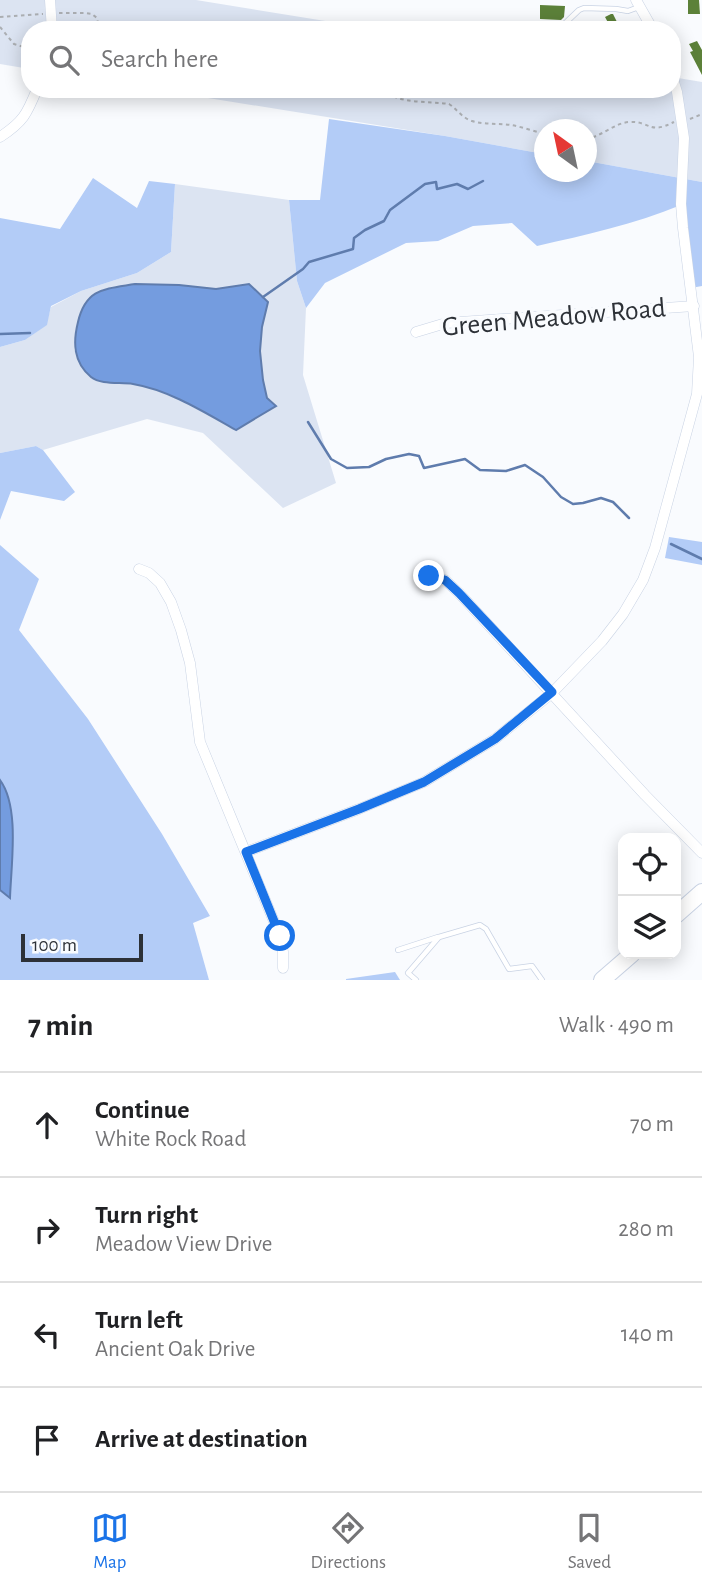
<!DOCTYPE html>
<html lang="en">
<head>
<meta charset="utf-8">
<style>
	:root { --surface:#fff; --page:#f2f2f2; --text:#202124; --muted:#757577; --line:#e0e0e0; --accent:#1a73e8 }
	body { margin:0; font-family:"Alegreya Sans",sans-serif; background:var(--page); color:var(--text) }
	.controls { position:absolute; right:21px; bottom:21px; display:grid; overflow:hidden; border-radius:14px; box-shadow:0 4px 18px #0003 }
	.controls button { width:63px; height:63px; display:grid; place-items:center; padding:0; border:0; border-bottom:2px solid var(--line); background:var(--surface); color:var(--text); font:35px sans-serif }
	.compass { position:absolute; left:534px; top:119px; width:63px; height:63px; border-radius:50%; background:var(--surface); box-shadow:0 4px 18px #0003; rotate:327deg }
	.scale { position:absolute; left:21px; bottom:18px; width:122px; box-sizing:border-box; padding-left:7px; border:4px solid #2d3137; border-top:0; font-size:19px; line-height:24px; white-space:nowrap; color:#2d3137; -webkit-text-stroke:5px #f9fbfe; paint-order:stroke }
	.stop { position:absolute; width:21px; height:21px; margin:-16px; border:5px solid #1a73e8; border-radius:50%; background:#fff }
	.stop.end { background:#1a73e8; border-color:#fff; box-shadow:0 2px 7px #0008 }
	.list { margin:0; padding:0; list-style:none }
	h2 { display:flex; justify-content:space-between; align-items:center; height:91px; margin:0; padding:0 28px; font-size:30px }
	h2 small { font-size:23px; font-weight:400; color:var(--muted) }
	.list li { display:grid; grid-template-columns:46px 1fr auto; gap:21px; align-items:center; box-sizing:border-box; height:105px; padding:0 28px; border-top:2px solid var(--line) }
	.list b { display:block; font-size:26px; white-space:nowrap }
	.list p { margin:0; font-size:23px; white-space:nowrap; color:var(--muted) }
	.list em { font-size:23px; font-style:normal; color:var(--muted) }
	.icon { flex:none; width:38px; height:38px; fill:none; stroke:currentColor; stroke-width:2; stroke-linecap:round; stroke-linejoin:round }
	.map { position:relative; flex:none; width:702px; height:980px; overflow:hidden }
	.search { position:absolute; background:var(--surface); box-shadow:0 4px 18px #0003; left:21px; right:21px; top:21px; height:77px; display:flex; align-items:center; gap:18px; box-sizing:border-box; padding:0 24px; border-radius:28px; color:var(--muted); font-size:26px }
	.sheet { height:511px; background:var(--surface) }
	nav { display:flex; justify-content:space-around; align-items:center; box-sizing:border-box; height:98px; border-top:2px solid var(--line); background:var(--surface); font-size:19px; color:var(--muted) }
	nav a { display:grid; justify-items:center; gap:4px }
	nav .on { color:var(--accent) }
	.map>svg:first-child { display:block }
	.green { fill:#dce4f2; fill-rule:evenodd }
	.forest { fill:#b3ccf7 }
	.water { fill:#749cdf; stroke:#5f7cad; stroke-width:2 }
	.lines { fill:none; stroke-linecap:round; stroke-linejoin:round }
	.stream { stroke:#5f7cad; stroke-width:2.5 }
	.building { fill:#5c8139 }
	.service-casing { stroke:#c9d3e4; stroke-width:6 }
	.minor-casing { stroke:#c9d3e4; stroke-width:11 }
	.primary-casing { stroke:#c9d3e4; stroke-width:18 }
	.path { stroke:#abaeb2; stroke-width:2; stroke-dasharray:3.5 3.5; stroke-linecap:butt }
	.service { stroke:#fff; stroke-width:4.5 }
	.minor { stroke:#fff; stroke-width:10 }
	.primary { stroke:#fff; stroke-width:16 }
	.route { stroke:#1a73e8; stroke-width:9 }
	.labels { text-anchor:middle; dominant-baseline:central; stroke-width:7; stroke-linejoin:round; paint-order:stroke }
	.street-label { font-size:28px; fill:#2d3137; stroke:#f9fbfe }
</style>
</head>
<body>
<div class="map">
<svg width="702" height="980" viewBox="0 0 702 980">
	<rect width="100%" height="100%" fill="#f9fbfe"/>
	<g class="green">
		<path d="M0,0H196L381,30H30V69L0,64Z"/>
		<path d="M672,77L702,82V182L587,161L586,130H544V154L445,136L152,89H672Z"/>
		<path d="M175,184L289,200L297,281L306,308L303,375L336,483L283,508L203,433L147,419L43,450L36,446L0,453V347L25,340L46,325L51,307L81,291L137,273L171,252ZM135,284L179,285L216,289L249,284L268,302L262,327L260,351L263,380L267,398L275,406L236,430L180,400L153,389L136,384L99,381L91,377L74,350L76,329L81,310L102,290Z"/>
	</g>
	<g class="forest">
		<path d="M329,119L445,136L544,154V172H586L587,161L702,182V286L691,288L681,205C635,224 585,235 537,246L512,223L473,226L438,241L406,243L325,283L306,308L297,281L289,200H320Z"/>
		<path d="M93,178L137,208L149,181L175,184L171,252L137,273L81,291L51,306L47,325L25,340L0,347V218L60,229Z"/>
		<path d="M36,446L43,450L75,492L64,501L11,491L0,520V453Z"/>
		<path d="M669,537L702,542V565L665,558Z"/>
		<path d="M0,545L39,579L19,630L88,719L162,834L210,916L193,923L209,980H0V890L10,898C11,865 20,807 0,780Z"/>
		<path d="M395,972L400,980H346V979Z"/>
	</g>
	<g class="water">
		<path d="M135,284L179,285L216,289L249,284L268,302L262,327L260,351L263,380L267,398L276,406L236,430C204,412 169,390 133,384C120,382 101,385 91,377C73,362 73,342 78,322C86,288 105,289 135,284Z"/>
		<path d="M0,780C20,807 11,865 10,898L0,890Z"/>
	</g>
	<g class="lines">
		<g class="stream">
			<path d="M263,297L303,269L309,262L353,249L354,238L365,230L384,221L390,210L425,184L436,182L437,189L457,184L468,189L483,181"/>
			<path d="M0,334L30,333"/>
			<path d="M308,422L331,459L347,468L369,467L386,459L409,454L419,456L424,468L465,459L480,470L506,471L525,465L543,477L561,497L573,504L583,503L601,498L613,502L629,518"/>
			<path d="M671,544L702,559"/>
		</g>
	</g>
	<g class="building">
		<path d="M688,0H699L700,14H688Z"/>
		<path d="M540,5L565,6L564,17L561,20L540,19Z"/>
		<path d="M611,14H613L621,30H612L605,17Z"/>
		<path d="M697,41L702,50V75L690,52L693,51L689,44Z"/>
	</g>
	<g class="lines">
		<g class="service-casing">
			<g id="service">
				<path d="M558,30L579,10L584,8L616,9L628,11L639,7"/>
				<path d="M398,950L438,937"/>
				<path d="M416,980L408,973L439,937L480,925L486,929L509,969L532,966L542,980"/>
			</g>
		</g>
		<g class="minor-casing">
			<g id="minor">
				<path d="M50,0L52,30"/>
				<path d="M636,0L653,30"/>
				<path d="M0,137C23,122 27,114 37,89"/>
				<path d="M416,332L446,323L694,306"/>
				<path d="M139,569L149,573L160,583L171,602L181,630L190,663L200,742L280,936L283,952V968"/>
				<path d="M429,576L445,580L459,593L645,795L702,853"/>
				<path d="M246,852L359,809L424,782L495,739L552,693L602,641L623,614L643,580L655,548L697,394L699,357L683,228L681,204L684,138L677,92L672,76"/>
			</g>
		</g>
		<g class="primary-casing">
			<g id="primary">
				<path d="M676,915L702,892"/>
				<path d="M602,980L632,954"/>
			</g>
		</g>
		<g class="path">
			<path d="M59,13H85L92,14L97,18L99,30"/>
			<path d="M0,17L43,14"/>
			<path d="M0,27L14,44L30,49"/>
			<path d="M208,30C214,26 225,26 231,30"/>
			<path d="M240,89L244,93H253L261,89"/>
			<path d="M273,89L288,91L295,89"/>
			<path d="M382,89C395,104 429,101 449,104C457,109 462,118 472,121C485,125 498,123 511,125C522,127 534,131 544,134"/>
			<path d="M690,119L702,114"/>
			<path d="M586,139C601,137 616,122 630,122C650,121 649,135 674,122"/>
		</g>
		<use href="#service" class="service"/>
		<use href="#minor" class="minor"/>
		<use href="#primary" class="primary"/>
	</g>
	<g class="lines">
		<path class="route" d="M280,936L246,852L359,809L424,782L495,739L552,692L459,593L445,580L429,576"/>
	</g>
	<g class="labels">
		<g class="street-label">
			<text transform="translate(554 318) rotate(-5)">Green Meadow Road</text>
		</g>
	</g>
</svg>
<div class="controls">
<button><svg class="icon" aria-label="locate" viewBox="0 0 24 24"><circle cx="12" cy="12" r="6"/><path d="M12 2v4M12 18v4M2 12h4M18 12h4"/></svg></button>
<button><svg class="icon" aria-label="layers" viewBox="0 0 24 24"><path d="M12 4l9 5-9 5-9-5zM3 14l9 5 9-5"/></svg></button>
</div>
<svg class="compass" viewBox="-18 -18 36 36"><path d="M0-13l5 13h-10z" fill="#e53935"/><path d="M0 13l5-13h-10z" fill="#757577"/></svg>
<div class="scale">100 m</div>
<div class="stop" style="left:280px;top:936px"></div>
<div class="stop end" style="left:429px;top:576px"></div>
<div class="search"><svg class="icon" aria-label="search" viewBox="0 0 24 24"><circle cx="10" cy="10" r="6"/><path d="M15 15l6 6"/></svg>Search here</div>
</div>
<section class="sheet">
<h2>7 min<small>Walk · 490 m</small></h2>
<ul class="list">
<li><svg class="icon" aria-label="ahead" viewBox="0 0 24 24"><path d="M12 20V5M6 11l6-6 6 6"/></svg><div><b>Continue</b><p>White Rock Road</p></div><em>70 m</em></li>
<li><svg class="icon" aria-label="right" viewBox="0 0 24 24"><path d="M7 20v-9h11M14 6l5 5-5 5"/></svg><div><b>Turn right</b><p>Meadow View Drive</p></div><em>280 m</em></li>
<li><svg class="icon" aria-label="left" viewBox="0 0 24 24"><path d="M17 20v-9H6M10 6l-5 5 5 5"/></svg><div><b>Turn left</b><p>Ancient Oak Drive</p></div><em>140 m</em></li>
<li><svg class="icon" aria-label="arrive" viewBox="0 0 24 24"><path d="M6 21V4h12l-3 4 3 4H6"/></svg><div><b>Arrive at destination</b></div></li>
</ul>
</section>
<nav>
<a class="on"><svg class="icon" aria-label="map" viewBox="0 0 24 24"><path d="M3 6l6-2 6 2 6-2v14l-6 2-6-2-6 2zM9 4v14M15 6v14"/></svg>Map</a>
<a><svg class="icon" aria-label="directions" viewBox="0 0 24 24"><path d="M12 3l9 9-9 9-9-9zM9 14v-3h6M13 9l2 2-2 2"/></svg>Directions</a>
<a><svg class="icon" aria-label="saved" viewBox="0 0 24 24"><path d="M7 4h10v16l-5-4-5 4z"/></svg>Saved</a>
</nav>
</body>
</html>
